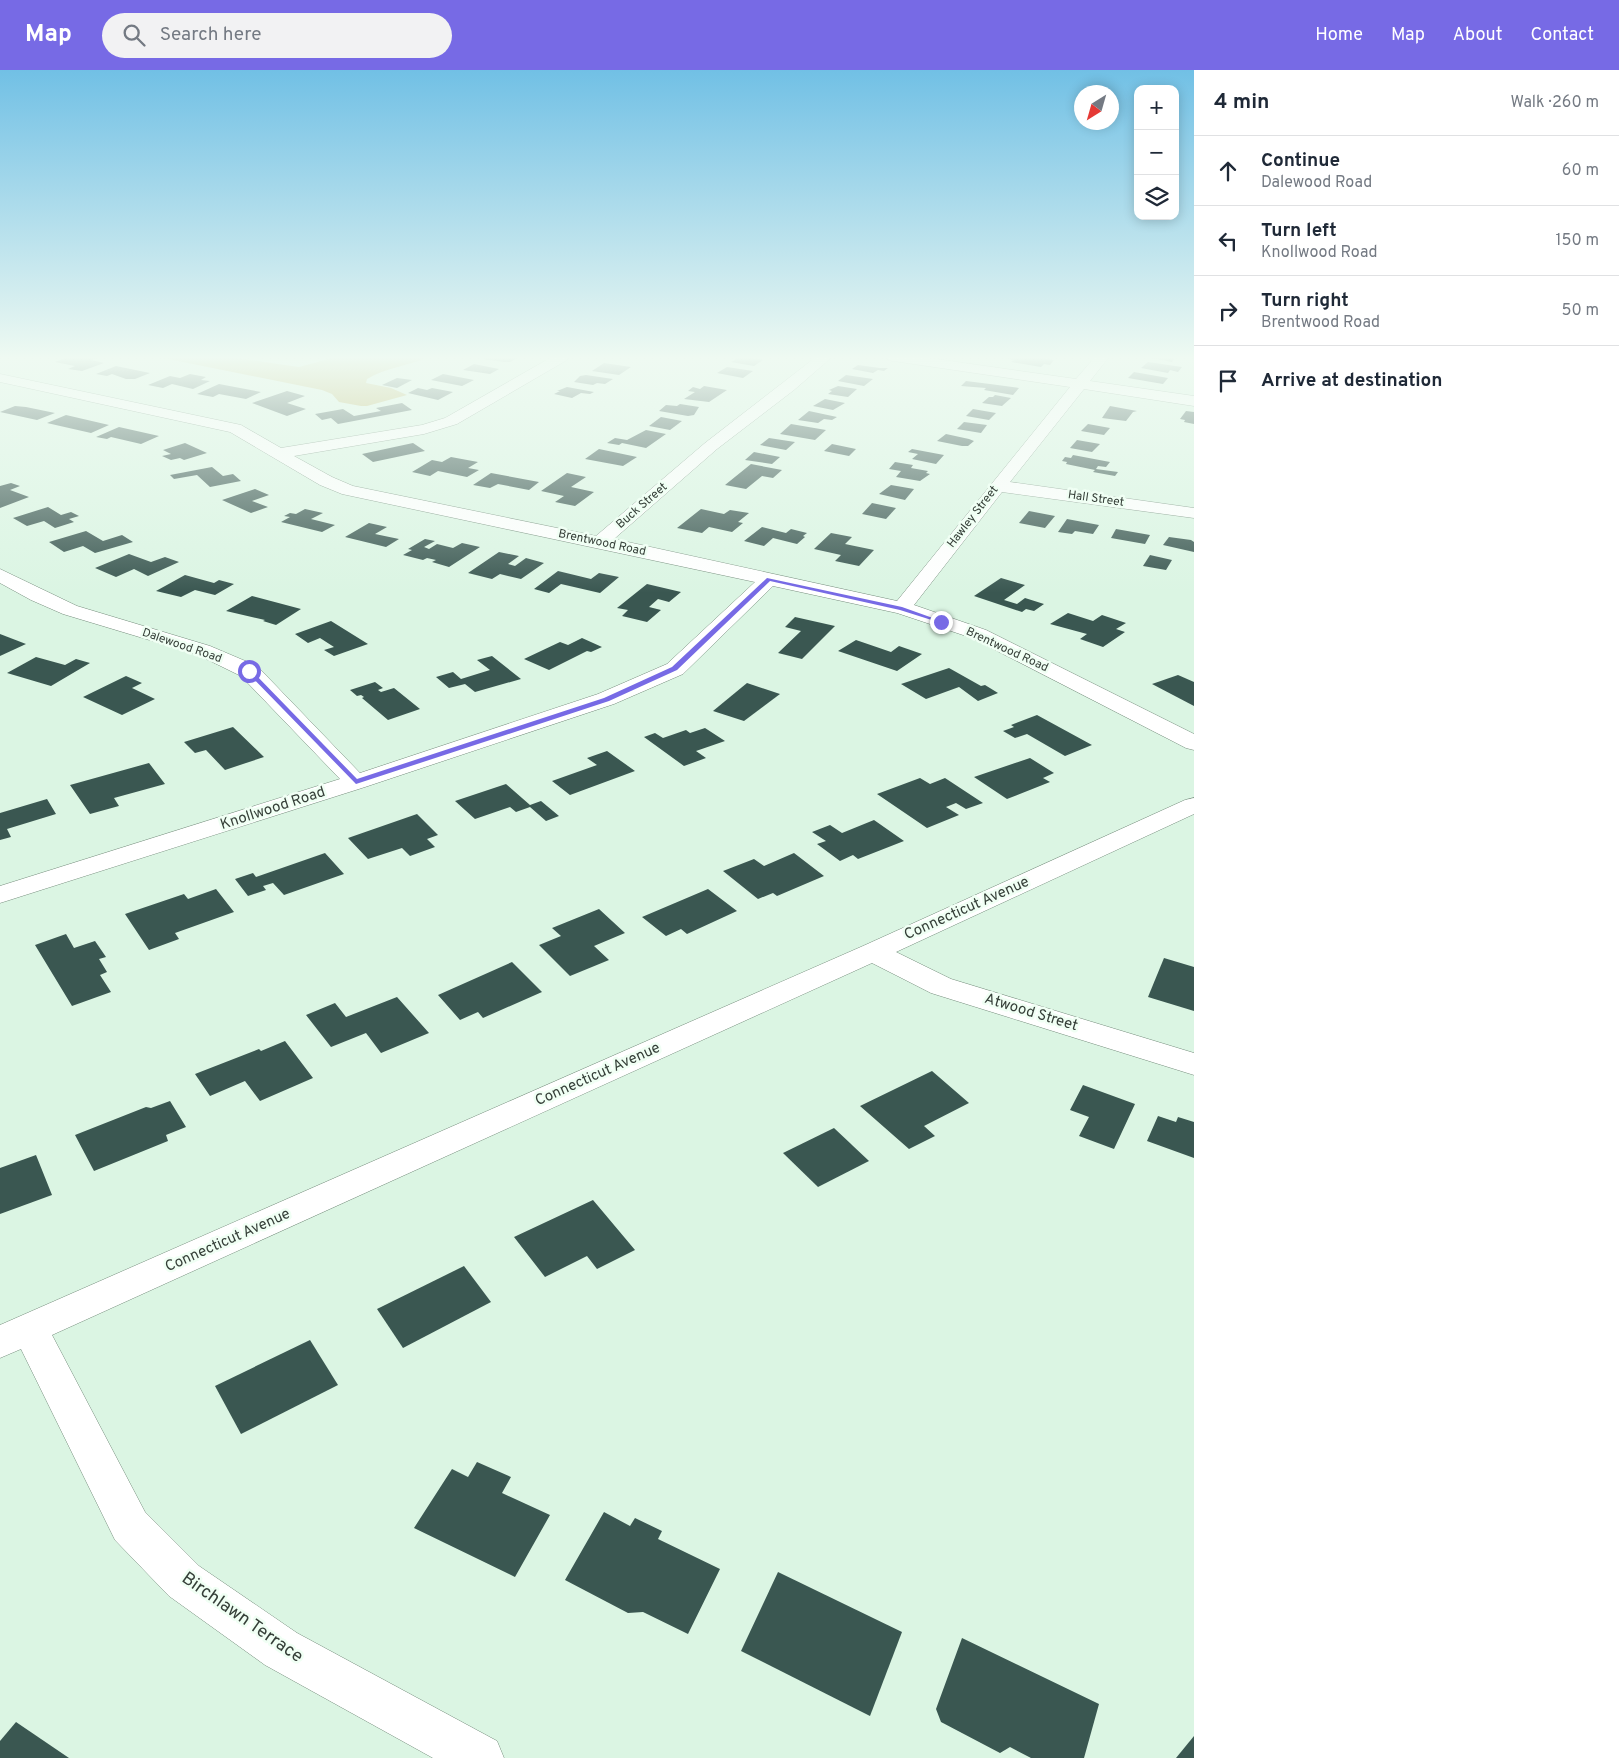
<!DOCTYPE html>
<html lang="en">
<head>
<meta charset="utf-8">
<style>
	:root { --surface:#fff; --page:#f2f2f3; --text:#1f2937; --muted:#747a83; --line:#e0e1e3; --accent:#776ae5 }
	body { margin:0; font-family:Overpass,sans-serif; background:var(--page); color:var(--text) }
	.controls { position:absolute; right:15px; top:15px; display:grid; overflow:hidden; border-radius:10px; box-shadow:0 2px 12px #0003 }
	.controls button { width:45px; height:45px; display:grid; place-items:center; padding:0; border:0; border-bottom:1px solid var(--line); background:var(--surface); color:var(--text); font:25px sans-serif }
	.compass { position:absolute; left:1074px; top:15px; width:45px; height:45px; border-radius:50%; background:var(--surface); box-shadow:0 2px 12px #0003; rotate:217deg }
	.stop { position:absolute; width:15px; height:15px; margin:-11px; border:4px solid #776ae5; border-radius:50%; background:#fff }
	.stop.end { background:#776ae5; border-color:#fff; box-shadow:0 1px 5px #0008 }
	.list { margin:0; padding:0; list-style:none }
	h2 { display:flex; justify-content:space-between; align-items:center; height:65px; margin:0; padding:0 20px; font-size:21px }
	h2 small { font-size:16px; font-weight:400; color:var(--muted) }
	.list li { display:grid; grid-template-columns:32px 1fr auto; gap:15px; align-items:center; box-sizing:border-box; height:70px; padding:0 20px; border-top:1px solid var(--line) }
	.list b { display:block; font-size:19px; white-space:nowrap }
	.list p { margin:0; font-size:16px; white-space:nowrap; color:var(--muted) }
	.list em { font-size:16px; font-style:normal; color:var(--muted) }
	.icon { flex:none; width:28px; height:28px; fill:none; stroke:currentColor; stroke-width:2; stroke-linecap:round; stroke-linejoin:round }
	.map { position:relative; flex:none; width:1194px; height:1688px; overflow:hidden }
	header { display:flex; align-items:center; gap:30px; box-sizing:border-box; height:70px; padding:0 25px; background:var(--accent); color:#fff }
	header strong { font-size:24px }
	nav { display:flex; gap:28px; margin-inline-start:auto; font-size:18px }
	.search { width:350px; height:45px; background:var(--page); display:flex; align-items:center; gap:12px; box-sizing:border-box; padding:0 18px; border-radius:28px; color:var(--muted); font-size:19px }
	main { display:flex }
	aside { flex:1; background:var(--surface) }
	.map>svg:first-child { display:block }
	.forest { fill:#bbb260 }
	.building { fill:#3a5751 }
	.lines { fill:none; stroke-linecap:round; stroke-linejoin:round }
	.minor-casing { stroke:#778e7e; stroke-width:1 }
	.minor { fill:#fff; fill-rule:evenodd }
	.route { fill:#776ae5 }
	.labels { text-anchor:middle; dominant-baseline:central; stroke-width:5; stroke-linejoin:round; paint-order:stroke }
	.far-street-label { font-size:12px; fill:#353f38; stroke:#f0fff4 }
	.street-label { font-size:15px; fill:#353f38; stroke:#f0fff4 }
	.near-street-label { font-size:18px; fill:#353f38; stroke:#f0fff4 }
</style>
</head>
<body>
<header>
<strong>Map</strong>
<div class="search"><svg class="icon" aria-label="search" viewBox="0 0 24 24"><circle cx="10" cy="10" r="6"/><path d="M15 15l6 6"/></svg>Search here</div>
<nav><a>Home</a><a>Map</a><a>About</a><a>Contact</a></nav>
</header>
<main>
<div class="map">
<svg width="1194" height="1688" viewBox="0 0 1194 1688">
	<rect width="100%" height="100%" fill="#dbf5e3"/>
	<path class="forest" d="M158,287H230L299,297L336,287H429C408,296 387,297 367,309L366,313L391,318L407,325L367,336H361L339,332L332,324L322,320Z"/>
	<g class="building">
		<path d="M67,287H99L91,290L104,293L82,301L68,299L75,296L55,292Z"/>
		<path d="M487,287H519L510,292H504L483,289Z"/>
		<path d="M740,287H743L763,290L754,296L731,292Z"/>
		<path d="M1003,287H1032L1054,290L1050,295L1044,294L1041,297L1011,292L1014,290Z"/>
		<path d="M1148,287H1175L1172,292Z"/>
		<path d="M1148,292L1182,297L1178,302L1170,300L1168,303L1141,298Z"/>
		<path d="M604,293L631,297L619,305L592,301Z"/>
		<path d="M474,294L499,299L490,304L463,300Z"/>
		<path d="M858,295L880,298H888L884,301L878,300L873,303L852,299Z"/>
		<path d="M116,296L150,303L135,309H126L112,304L107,306L96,304Z"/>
		<path d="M727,297L753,301L743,308L717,303Z"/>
		<path d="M1134,302L1168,308L1163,314L1128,308Z"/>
		<path d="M190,304L206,307L201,310L210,311L193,319L172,314L163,318L148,315L170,306L180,308Z"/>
		<path d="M443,304L474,310L462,316L431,310Z"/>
		<path d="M586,305L613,309L605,314L597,313L593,315L574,312L580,306Z"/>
		<path d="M846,305L873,309L864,316L838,311Z"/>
		<path d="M397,308L412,310L397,318L382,315Z"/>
		<path d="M966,311L990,314L1019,318L1013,325L984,320L986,318L961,316Z"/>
		<path d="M219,314L261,322L246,329L219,324L213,327L197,324Z"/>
		<path d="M704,316L727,320L709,332L684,329L695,322L688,321L693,317L700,319Z"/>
		<path d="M838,316L857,319L848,327L828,324L832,321L829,320Z"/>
		<path d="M567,317L594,322L590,324L581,323L572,328L554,324L560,321H557Z"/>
		<path d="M418,318L427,320L432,318L453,322L438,330L408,323Z"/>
		<path d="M287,321L305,326L287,333L306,339L287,346L252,333Z"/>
		<path d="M995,325L1011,328L1002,336L982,333L989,327H993Z"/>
		<path d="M825,329L845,333L833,340L813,336Z"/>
		<path d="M402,333L412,340L338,354L331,348L322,350L315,344L343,339L354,346L381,341L376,338Z"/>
		<path d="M680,334L699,337L694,345L688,346L659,341L666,335L677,336Z"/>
		<path d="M15,336L26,337L55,343L37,350L0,342Z"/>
		<path d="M1110,336L1137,341L1133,342L1126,351L1102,348Z"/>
		<path d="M973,339L996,343L989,350L966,346Z"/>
		<path d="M809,341L837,347L832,350L824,349L818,353L798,350Z"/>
		<path d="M1186,341L1194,342V354L1184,352L1185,350L1180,349Z"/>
		<path d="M66,345L109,355L91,363L47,353Z"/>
		<path d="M661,347L682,351L670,360L649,356Z"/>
		<path d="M964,352L987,355L981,363L957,359Z"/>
		<path d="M791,354L826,360L815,370L780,364Z"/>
		<path d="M1088,354L1110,358L1104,365L1081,361Z"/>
		<path d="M119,357L159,366L141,374L111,367L107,369L96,367Z"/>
		<path d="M646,360L666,364L646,378L622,373L619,375L607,373L615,368L627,370Z"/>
		<path d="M946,364L969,369L974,371L968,376H962L937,371Z"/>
		<path d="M769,368L795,372L786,380L760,375Z"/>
		<path d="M1077,370L1100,374L1092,382L1070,378Z"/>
		<path d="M185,373L207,383L184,390L180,388L171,390L162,386L171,384L163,380Z"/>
		<path d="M413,373L425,381L373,392L362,384Z"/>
		<path d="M832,374L856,379L849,386L824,381Z"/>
		<path d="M599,379L637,387L623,396L585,389Z"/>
		<path d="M912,379L944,385L936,394L912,389L918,384L908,382Z"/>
		<path d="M754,382L780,387L772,394L745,390Z"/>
		<path d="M1073,385L1110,392L1106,397L1098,396L1096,399L1118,402L1115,406L1093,402L1095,400L1066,394L1067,392L1062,391L1065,387L1071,388Z"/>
		<path d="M451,387L478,392L468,398L479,400L467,407L438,401L430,406L412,402L432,390L442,392Z"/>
		<path d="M895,392L913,395L911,398L928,401L926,403L930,404L920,411L896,407L901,401L889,399Z"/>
		<path d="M751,394L782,400L773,408L762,406L746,419L725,415Z"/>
		<path d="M212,397L223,406L233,404L241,411L210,417L197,405L174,409L170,405Z"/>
		<path d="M491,403L539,412L529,420L498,414L490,418L473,415Z"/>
		<path d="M567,403L586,407L571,417L594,422L575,436L555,432L564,426L541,421Z"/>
		<path d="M11,413L20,416L10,420L29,427L0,438V416Z"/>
		<path d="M891,415L914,419L905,430L879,424Z"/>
		<path d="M255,419L269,425L252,431L268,437L251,443L222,430Z"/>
		<path d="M872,433L896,438L886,449L862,444Z"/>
		<path d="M48,437L61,445L71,442L79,446L69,449L74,452L55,458L44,451L27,456L13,448Z"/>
		<path d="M305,439L323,443L311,449L335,455L322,462L281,452L290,447L284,446L290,443L296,444Z"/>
		<path d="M701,439L724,444L730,440L749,443L738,452L743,453L732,462L709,457L702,463L677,458Z"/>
		<path d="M1029,441L1055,446L1045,458L1019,453Z"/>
		<path d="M1067,449L1099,455L1093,464L1075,461L1072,464L1058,462Z"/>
		<path d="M369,453L387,457L375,464L399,469L386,477L345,467Z"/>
		<path d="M762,457L786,463L791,459L807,463L803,466L805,467L797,474L773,468L764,476L744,471Z"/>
		<path d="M1116,459L1150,465L1145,474L1111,468Z"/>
		<path d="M86,461L103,471L122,465L133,472L95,483L83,476L64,482L49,472Z"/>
		<path d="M831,463L852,467L845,474L874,480L859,496L835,491L841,485L814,479Z"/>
		<path d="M1169,467L1191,470L1194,472V482L1163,475Z"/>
		<path d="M425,469L435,471L424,477L429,479L437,474L453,478L462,473L480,477L449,497L432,492L436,490L427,488L423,490L403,485L412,480L408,479Z"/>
		<path d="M499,482L519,486L508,494L515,496L526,488L544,493L521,509L500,504L492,509L468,503Z"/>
		<path d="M129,484L151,492L165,487L179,492L148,506L134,499L116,507L95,498Z"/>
		<path d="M1150,485L1172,490L1166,500L1143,496Z"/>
		<path d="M558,501L591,509L599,503L619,507L600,523L561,514L549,523L534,519Z"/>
		<path d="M185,505L214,513L219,510L234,514L215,525L195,520L181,527L156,521Z"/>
		<path d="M1001,508L1025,515L1004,530L1017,534L1025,528L1044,534L1034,541L1026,539L1022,542L974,526Z"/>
		<path d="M647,514L681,522L669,532L658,529L649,537L661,540L647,552L622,546L628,540L617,538Z"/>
		<path d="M252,526L301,539L276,555L263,551L265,550L226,541Z"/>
		<path d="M1068,543L1093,551L1102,545L1126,553L1116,559L1125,562L1103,577L1080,569L1087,564L1050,554Z"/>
		<path d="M795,547L835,556L802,589L778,583L801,561L785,557Z"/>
		<path d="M331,551L368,574L334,586L324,580L334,577L320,568L308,573L295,564Z"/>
		<path d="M0,564L26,574L0,586Z"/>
		<path d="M582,568L602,577L591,582L587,581L549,600L524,589L560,572L568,575Z"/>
		<path d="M856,570L891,582L899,576L922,584L897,601L838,581Z"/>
		<path d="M492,586L521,609L475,622L465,614L449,618L436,607L453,602L461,609L490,600L477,590Z"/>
		<path d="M36,587L65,595L76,589L90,593L51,616L7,603Z"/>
		<path d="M949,598L981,616L985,615L998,623L978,631L959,617L926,629L901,614Z"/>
		<path d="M1178,605L1194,612V636L1152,614Z"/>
		<path d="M126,606L142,613L132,618L155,629L122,645L83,627Z"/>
		<path d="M375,612L383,618L378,620L381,622L394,618L420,639L388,650L362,628L364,627L361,625L357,626L350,620Z"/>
		<path d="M747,613L780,624L744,651L713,641Z"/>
		<path d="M1037,645L1092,675L1065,686L1027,664L1015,668L1003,661L1014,657L1011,655Z"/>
		<path d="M233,657L264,687L225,700L206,680L195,683L184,672Z"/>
		<path d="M705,658L725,671L696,681L706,688L684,696L644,667L655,663L663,668L686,660L690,663Z"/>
		<path d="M607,681L635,701L570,725L552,711L597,695L587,688Z"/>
		<path d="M1030,688L1054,703L1043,708L1050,712L1007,729L974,707Z"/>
		<path d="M149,693L165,714L114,728L119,736L90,744L70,715Z"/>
		<path d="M920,708L930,714L945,708L983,733L966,739L956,733L946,737L959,745L927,758L877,724Z"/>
		<path d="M506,714L530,735L541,731L559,746L546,751L530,737L516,742L510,737L475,749L455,731Z"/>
		<path d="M47,729L56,744L7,759L11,767L0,770V743Z"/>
		<path d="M417,744L438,765L427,769L435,777L410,786L402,778L368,789L348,768Z"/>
		<path d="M874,750L904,771L858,789L853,785L840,791L817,774L826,771L812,762L830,755L842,763Z"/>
		<path d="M325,783L344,804L284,825L273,813L263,816L266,820L248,826L235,809L253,803L256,807Z"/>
		<path d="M794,783L824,806L777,826L773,823L758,829L723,801L754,789L764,796Z"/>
		<path d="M216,819L234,842L175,863L179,869L149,880L125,844L184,824L188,829Z"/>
		<path d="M708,819L737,841L687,864L681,859L666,866L642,847Z"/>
		<path d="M599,839L625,863L594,876L609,890L570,906L539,875L561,866L552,858Z"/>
		<path d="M66,864L74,878L95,871L106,887L99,889L107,902L100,905L111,922L72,936L35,875Z"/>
		<path d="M1164,888L1194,897V941L1148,927Z"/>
		<path d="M512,892L542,922L483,948L478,942L460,950L438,925Z"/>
		<path d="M397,927L429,963L381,983L366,963L331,977L306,945L335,933L346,947Z"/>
		<path d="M285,971L313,1008L260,1031L245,1011L210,1026L195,1004L259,979L261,981Z"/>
		<path d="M932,1001L969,1033L924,1056L935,1066L909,1079L860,1036Z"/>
		<path d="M1083,1015L1135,1034L1114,1079L1079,1066L1089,1047L1070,1040Z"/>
		<path d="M170,1031L186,1057L166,1065L168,1071L94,1101L75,1065L146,1037L151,1038Z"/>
		<path d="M1158,1046L1176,1052L1178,1047L1194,1052V1088L1147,1071Z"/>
		<path d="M834,1058L869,1091L818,1117L783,1083Z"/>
		<path d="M36,1085L52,1125L0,1144V1098Z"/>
		<path d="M593,1130L635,1180L597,1199L587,1186L545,1207L514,1167Z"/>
		<path d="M464,1196L491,1232L403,1278L377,1239Z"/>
		<path d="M310,1270L338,1315L241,1364L215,1316Z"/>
		<path d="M477,1392L511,1407L502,1423L550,1445L515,1507L414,1458L452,1399L468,1407Z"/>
		<path d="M604,1442L630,1456L635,1448L662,1461L658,1469L720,1499L688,1564L643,1542L628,1543L565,1510Z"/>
		<path d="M778,1502L902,1562L870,1646L741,1581Z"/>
		<path d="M962,1568L1099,1634L1084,1688H1031L1010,1677L1000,1683L941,1652L936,1639Z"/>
		<path d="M16,1652L69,1688H0V1671Z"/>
		<path d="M1194,1666V1688H1176Z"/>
	</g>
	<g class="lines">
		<g class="minor-casing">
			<g id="minor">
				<path d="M552,287H569L567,290L457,354L424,364L294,386L332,407L353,416L596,466L705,373L816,287H832L794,320L717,379L614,469L897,531L1070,317L893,291L888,290L886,287H922L1076,309L1095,287H1109L1090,311L1194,326V336L1084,319L1010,412L1194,438V448L1002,422L914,535L986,560L1194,664V680L1186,678L972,568L897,543L773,516L683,604L614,634L365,717L0,833V816L340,709L241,606L196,584L63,544L31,530L0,513V499L77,536L210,576L257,596L360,703L598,624L667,594L755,512L342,424L320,415L230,362L0,312V304L241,355L281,378L422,355L445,348Z"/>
				<path d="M1194,728V744L896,882L951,909L1194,983V1005L931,923L872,893L52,1265L145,1442L199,1496L297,1563L497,1671L504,1688H433L265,1595L169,1526L115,1470L21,1279L0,1288V1255L863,876L1185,730Z"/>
			</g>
		</g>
		<use href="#minor" class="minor"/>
	</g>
	<linearGradient id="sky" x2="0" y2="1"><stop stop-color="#71c0e5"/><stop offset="0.55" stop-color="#effaf2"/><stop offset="1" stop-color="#effaf2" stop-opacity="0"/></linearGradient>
	<rect width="1194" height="523" fill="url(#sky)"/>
	<path class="route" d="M767,508L902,537L944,552L941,553L900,540L770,511L677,600L609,631L356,714L246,601L251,600L357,709L604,628L672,597Z"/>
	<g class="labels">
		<g class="far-street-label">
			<text transform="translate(1096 429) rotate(8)">Hall Street</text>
			<text transform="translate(642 436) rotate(-41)">Buck Street</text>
			<text transform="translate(973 447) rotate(-52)">Hawley Street</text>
			<text transform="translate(602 473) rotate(12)">Brentwood Road</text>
			<text transform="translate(182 576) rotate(19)">Dalewood Road</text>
			<text transform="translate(1007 580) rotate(25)">Brentwood Road</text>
		</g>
		<g class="street-label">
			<text transform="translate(273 739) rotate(-18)">Knollwood Road</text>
			<text transform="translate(967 839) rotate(-24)">Connecticut Avenue</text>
			<text transform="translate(1031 943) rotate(17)">Atwood Street</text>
			<text transform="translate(598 1005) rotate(-24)">Connecticut Avenue</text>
			<text transform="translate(228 1171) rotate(-24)">Connecticut Avenue</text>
		</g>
		<g class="near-street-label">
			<text transform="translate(242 1548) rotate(35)">Birchlawn Terrace</text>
		</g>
	</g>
</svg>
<div class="controls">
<button>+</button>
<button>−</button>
<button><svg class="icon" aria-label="layers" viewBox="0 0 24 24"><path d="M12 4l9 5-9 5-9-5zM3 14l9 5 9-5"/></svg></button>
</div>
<svg class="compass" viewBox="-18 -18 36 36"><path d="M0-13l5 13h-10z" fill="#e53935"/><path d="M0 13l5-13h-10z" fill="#747a83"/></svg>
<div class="stop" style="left:249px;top:601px"></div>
<div class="stop end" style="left:941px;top:552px"></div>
</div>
<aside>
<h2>4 min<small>Walk · 260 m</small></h2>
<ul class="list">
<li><svg class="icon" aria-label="ahead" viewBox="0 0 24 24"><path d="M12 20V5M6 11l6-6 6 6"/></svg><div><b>Continue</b><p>Dalewood Road</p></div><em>60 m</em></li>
<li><svg class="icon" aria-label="left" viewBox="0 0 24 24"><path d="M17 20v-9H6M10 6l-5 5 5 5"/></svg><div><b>Turn left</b><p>Knollwood Road</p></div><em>150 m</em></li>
<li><svg class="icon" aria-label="right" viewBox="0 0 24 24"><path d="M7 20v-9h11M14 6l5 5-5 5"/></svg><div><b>Turn right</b><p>Brentwood Road</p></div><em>50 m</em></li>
<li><svg class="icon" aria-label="arrive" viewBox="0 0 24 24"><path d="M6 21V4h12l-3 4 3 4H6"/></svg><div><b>Arrive at destination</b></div></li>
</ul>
</aside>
</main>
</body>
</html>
